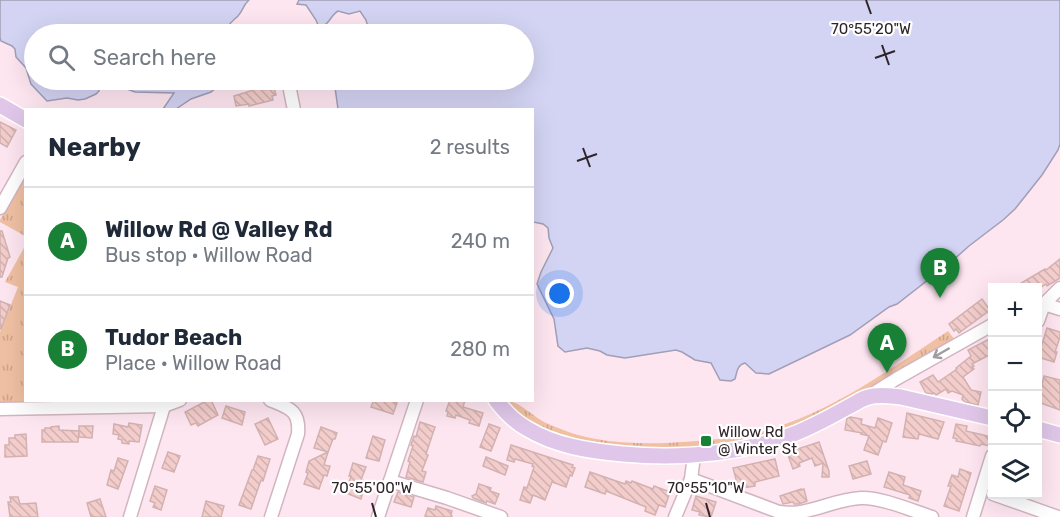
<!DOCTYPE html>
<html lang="en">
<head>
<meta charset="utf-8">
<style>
	:root { --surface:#fff; --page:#f2f2f3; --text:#1f2937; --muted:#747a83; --line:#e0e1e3; --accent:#188136 }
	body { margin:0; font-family:Rubik,sans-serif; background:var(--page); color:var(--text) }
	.controls { position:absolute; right:18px; bottom:18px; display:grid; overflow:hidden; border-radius:0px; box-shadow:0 6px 24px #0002 }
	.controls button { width:54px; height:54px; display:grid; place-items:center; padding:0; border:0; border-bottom:2px solid var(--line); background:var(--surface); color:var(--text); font:30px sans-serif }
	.you { position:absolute; left:560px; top:294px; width:21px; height:21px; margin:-15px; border:4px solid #fff; border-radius:50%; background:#1a73e8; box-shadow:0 0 0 9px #1a73e833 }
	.badge { display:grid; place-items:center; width:39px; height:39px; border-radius:50%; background:var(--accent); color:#fff; font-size:20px; font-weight:700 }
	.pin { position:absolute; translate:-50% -50px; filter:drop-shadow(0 2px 3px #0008) }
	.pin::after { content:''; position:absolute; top:32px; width:21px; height:18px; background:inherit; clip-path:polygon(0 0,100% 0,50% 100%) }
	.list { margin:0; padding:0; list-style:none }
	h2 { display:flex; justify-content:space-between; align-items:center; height:78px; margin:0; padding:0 24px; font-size:26px }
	h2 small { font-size:20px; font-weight:400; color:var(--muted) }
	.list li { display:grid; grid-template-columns:39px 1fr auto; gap:18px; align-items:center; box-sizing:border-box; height:108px; padding:0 24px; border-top:2px solid var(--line) }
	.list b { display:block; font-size:22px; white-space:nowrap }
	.list p { margin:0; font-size:20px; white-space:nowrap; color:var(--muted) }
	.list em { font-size:20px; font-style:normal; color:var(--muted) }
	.icon { flex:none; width:33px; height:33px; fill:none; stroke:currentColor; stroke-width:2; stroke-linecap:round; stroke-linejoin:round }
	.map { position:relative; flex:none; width:1060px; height:517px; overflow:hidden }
	.search { position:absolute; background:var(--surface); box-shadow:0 6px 24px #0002; left:24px; top:24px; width:510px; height:66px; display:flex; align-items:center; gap:15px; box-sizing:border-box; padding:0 21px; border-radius:33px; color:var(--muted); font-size:22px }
	.panel { position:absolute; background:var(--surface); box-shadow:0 6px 24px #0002; left:24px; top:108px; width:510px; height:294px; border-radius:0px }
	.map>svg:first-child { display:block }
	.park { fill:url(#park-tufts) }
	.water { fill:#d3d3f3; stroke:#a29eb6; stroke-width:1.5 }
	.building { fill:url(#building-back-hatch); stroke:#d2b2b1; stroke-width:1.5 }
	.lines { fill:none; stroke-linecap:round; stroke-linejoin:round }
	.minor-casing { stroke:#d1b5c1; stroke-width:15 }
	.major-casing { stroke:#fff; stroke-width:18 }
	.minor { stroke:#fff; stroke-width:12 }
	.major { stroke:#e0c7e9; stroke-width:15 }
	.oneway { stroke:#a19c9f }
	.ticks { fill:none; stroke:#2f2429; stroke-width:2 }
	.poi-dot { fill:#188136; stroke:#fff; stroke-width:2 }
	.labels { text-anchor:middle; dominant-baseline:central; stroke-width:4.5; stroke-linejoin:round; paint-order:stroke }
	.poi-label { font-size:15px; fill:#2f2429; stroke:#fff; text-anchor:start }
	.ticks-label { font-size:15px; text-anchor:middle; fill:#2f2429; stroke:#fff; stroke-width:4.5; stroke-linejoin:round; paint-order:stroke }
</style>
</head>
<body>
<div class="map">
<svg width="1060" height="517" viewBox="0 0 1060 517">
	<defs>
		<pattern id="park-tufts" width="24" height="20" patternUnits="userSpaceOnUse" patternTransform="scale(1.5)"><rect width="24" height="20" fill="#f0c0a2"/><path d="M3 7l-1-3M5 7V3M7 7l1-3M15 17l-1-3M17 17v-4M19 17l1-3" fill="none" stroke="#cea58c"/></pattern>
		<pattern id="building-back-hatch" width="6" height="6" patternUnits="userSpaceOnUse" patternTransform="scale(1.5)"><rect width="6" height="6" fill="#f3cdcb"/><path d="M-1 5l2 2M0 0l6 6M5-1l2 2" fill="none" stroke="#d1b0ae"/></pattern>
	</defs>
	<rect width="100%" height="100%" fill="#fee6f1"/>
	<g class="park">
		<path d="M25,175V236L0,222V220Z"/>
		<path d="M25,246L26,400L115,401V403L0,404V332L18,287L5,282Z"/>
		<path d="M948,331L955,340L850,401L784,432L707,449L606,448L548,432L520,416L506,401C517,400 533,416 544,422C561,430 579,436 596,439C624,444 655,444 683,442C710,440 738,438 764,431C832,412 890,369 948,331Z"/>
	</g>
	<g class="water">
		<path d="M0,0H249C243,5 243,11 238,16C234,20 231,21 228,27L229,30L245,32L244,34H34V80H225L211,92L191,99L176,109H163L174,93L135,92L103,80L99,81V91L96,94L85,99L78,100L67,98L47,101L31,84L26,68L16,57L15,49L12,46L1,41L0,38Z"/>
		<path d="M299,0H1060V144L1058,150L1042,175L1015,209L1003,220L969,246L951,262L897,304L889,307L850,335L769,374L756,373L745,363C737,365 737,372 735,379L731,381L720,380L711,363L695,360L682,352L676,350L625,358L607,355L600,351L587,348L565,352L558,346L554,319L537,284L541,272L553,248L549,238L548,228L543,224L533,222L532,110L338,109L334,80H524V34H370L366,20L360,11L349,14L338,11C331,15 330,23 322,27L318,25L316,20L306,5L297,4Z"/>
	</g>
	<g class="building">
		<path d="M263,87L264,90L274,88L276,95L272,96L273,100L249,106V104L236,106L234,96Z"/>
		<path d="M0,122L16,130L7,147L0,143Z"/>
		<path d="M0,231H2L10,257L8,258L2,277H0Z"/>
		<path d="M1060,259V278L1047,286L1046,284L1040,288L1037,283L1030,288H1013L1045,269L1046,270Z"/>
		<path d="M982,299L990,310L959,333L956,329L954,331L949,324Z"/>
		<path d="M0,301L10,305L1,329H0Z"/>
		<path d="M1047,328L1060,332V337L1055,352H1057L1054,362L1038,357Z"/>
		<path d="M993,337V353L972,364L974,366L972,367L974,369L963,377L971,390L981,392L978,405L965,402L962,399L963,395L952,391L948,393L946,389L936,395L934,393L932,394L926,393L920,382L933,375L938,382L957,369L956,368L971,356L968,350Z"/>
		<path d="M1044,376L1060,380V410L1038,402Z"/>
		<path d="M208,400H211L218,415L198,426L196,423L191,425L185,412Z"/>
		<path d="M374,400H390L397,403L393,414L371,407Z"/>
		<path d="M450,400H465L463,407L483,413L479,426L469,423L470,420L456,415L455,418L447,416L448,412L446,411Z"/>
		<path d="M226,406L245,412L242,425L222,418Z"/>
		<path d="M907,413L944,422L938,439L919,434L918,439L903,437Z"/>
		<path d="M850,417L862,419L861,424L875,428L878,418L892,423L886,442L883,441L878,455L864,450L869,436L861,434L862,433L845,430L847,418Z"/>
		<path d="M268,418L278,439L265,445L255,424Z"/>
		<path d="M420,422L435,427L426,454L428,455L422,471L426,472L423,482L406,477L410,462L408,461L413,446L411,445L414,436L416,437Z"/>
		<path d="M129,423L142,425L139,442L129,441V444L122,443V440L118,439L119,435L113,434L114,424L128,427Z"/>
		<path d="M489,424L500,428L491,451L480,447Z"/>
		<path d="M956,424L967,426L966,431L992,437L990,446L981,444L980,446L956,441L957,439L953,438Z"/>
		<path d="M59,426V430L79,431L78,442H42V430H45V428H51V427Z"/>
		<path d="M79,426H93L92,438L79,437Z"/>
		<path d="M321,427L337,433L335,439H333L328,452L314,448Z"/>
		<path d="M26,434L27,456L5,457V445H9V438H15V435Z"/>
		<path d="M373,436L385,440L379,461L366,458Z"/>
		<path d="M819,442L829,471V477H822L823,463L815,466L812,458L799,463L800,466L793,469L788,455L792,454L791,450L797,448L798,449Z"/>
		<path d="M511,445L573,465L572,467L575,468L572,476L570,475L566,487L552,482L545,500L533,495L530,503L520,500L524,487L527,488L534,467L532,466L533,464L515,459L514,462L507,460Z"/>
		<path d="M168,452L180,456L174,472L162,468Z"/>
		<path d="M328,452L324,465L330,466L327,476L324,475L319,489L304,484L308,473L306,472L309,461Z"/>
		<path d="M258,456L270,459L263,481L261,480L251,509L239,505L252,470H253Z"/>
		<path d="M486,457L508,466L505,475L483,466Z"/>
		<path d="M118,458L128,461L118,489L107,485L111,470L114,471Z"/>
		<path d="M775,459L779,476L755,482V486L742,488L737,483L733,468Z"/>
		<path d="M867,461L871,474L853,479L849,466Z"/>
		<path d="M353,463L366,467L361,480L365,481L364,485H365L361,499L346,493L351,476H349Z"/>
		<path d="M960,469L971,473L959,511L944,506L951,486H948L952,475L958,477Z"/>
		<path d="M590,472L625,484L626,481L631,483L632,481L653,489L654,486L670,492L665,507L659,505L655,515L645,511L646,507L606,491L605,494L585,487Z"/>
		<path d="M889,472L905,477L903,485L921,491L918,501L909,498L910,495L884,487Z"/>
		<path d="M479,484L491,488L490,491L499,494L495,504L487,501L486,503L473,498L472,496L476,494Z"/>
		<path d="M155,486L167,490L161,510L153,507L155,503L150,501Z"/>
		<path d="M801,489V490L804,489L807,501L799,504H794L793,502L783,504L780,496Z"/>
		<path d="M398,492L414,497L411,507L394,502Z"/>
		<path d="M696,496L716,502L711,517L699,515L700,512L692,510Z"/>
		<path d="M10,497H18L20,504L36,503L38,517H10L8,502H11Z"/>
		<path d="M100,499L106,517H91L87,503Z"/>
		<path d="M206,501L224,506L221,517H202Z"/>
		<path d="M436,506L452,511L451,515L452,516V517H430L425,516L428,508L435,510Z"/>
	</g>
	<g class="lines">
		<g class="minor-casing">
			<g id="minor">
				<path d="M288,80L294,110"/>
				<path d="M0,208L26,162"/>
				<path d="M1044,304L1060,309"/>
				<path d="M1038,305L1044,304L1060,288"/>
				<path d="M1038,321L1044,304"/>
				<path d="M869,396L896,379L992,325"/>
				<path d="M270,400C289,408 300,410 298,434L271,517"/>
				<path d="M0,409L164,406L180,400"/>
				<path d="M691,479L779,512C807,517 833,499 861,498C881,497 913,511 932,517"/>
				<path d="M390,481L447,498L501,517"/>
				<path d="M993,494L1058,517"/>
				<path d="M130,517L164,406"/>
				<path d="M378,517L417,400"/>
				<path d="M675,517L691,479L694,456"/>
				<path d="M973,517L992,456"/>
			</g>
		</g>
		<g class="major-casing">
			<g id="major">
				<path d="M0,105L26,120"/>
				<path d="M496,400C505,412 514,421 526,428C555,446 590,451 623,454C680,459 736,455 791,435C810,428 830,417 848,407C855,404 862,398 869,397C878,394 891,396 901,397L992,418"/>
				<path d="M1038,429L1060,435"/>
			</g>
		</g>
		<use href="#minor" class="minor"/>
		<use href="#major" class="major"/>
	</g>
	<defs><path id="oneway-shaft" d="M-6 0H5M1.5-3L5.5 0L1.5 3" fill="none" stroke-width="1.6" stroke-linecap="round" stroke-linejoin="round" transform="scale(1.5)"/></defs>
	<use class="oneway" href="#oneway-shaft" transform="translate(941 353) rotate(150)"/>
	<path class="ticks" d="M866,0L871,14M882,45L889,65M875,58L895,51M583,148L590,167M577,161L597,154M372,503L376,517M706,503L710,517"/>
	<rect class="poi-dot" x="700" y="435" width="12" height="12" rx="3"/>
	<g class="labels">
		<g class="poi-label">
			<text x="718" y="432">Willow Rd<tspan x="718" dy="17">@ Winter St</tspan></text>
		</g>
	</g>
	<g class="ticks-label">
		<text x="871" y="34">70°55'20"W</text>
		<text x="372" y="493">70°55'00"W</text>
		<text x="706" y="493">70°55'10"W</text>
	</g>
</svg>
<div class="controls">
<button>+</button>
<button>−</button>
<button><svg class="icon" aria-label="locate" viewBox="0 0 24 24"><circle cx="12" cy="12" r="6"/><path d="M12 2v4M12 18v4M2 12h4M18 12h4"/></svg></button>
<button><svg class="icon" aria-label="layers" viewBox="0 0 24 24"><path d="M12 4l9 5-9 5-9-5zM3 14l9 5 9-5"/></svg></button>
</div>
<div class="you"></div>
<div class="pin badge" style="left:887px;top:373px">A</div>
<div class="pin badge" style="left:940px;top:298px">B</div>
<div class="search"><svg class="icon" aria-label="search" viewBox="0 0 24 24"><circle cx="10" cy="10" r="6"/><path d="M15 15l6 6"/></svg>Search here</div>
<section class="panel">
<h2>Nearby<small>2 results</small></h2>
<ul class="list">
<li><span class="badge">A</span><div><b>Willow Rd @ Valley Rd</b><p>Bus stop · Willow Road</p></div><em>240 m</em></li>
<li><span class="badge">B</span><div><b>Tudor Beach</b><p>Place · Willow Road</p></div><em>280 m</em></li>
</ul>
</section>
</div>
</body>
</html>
